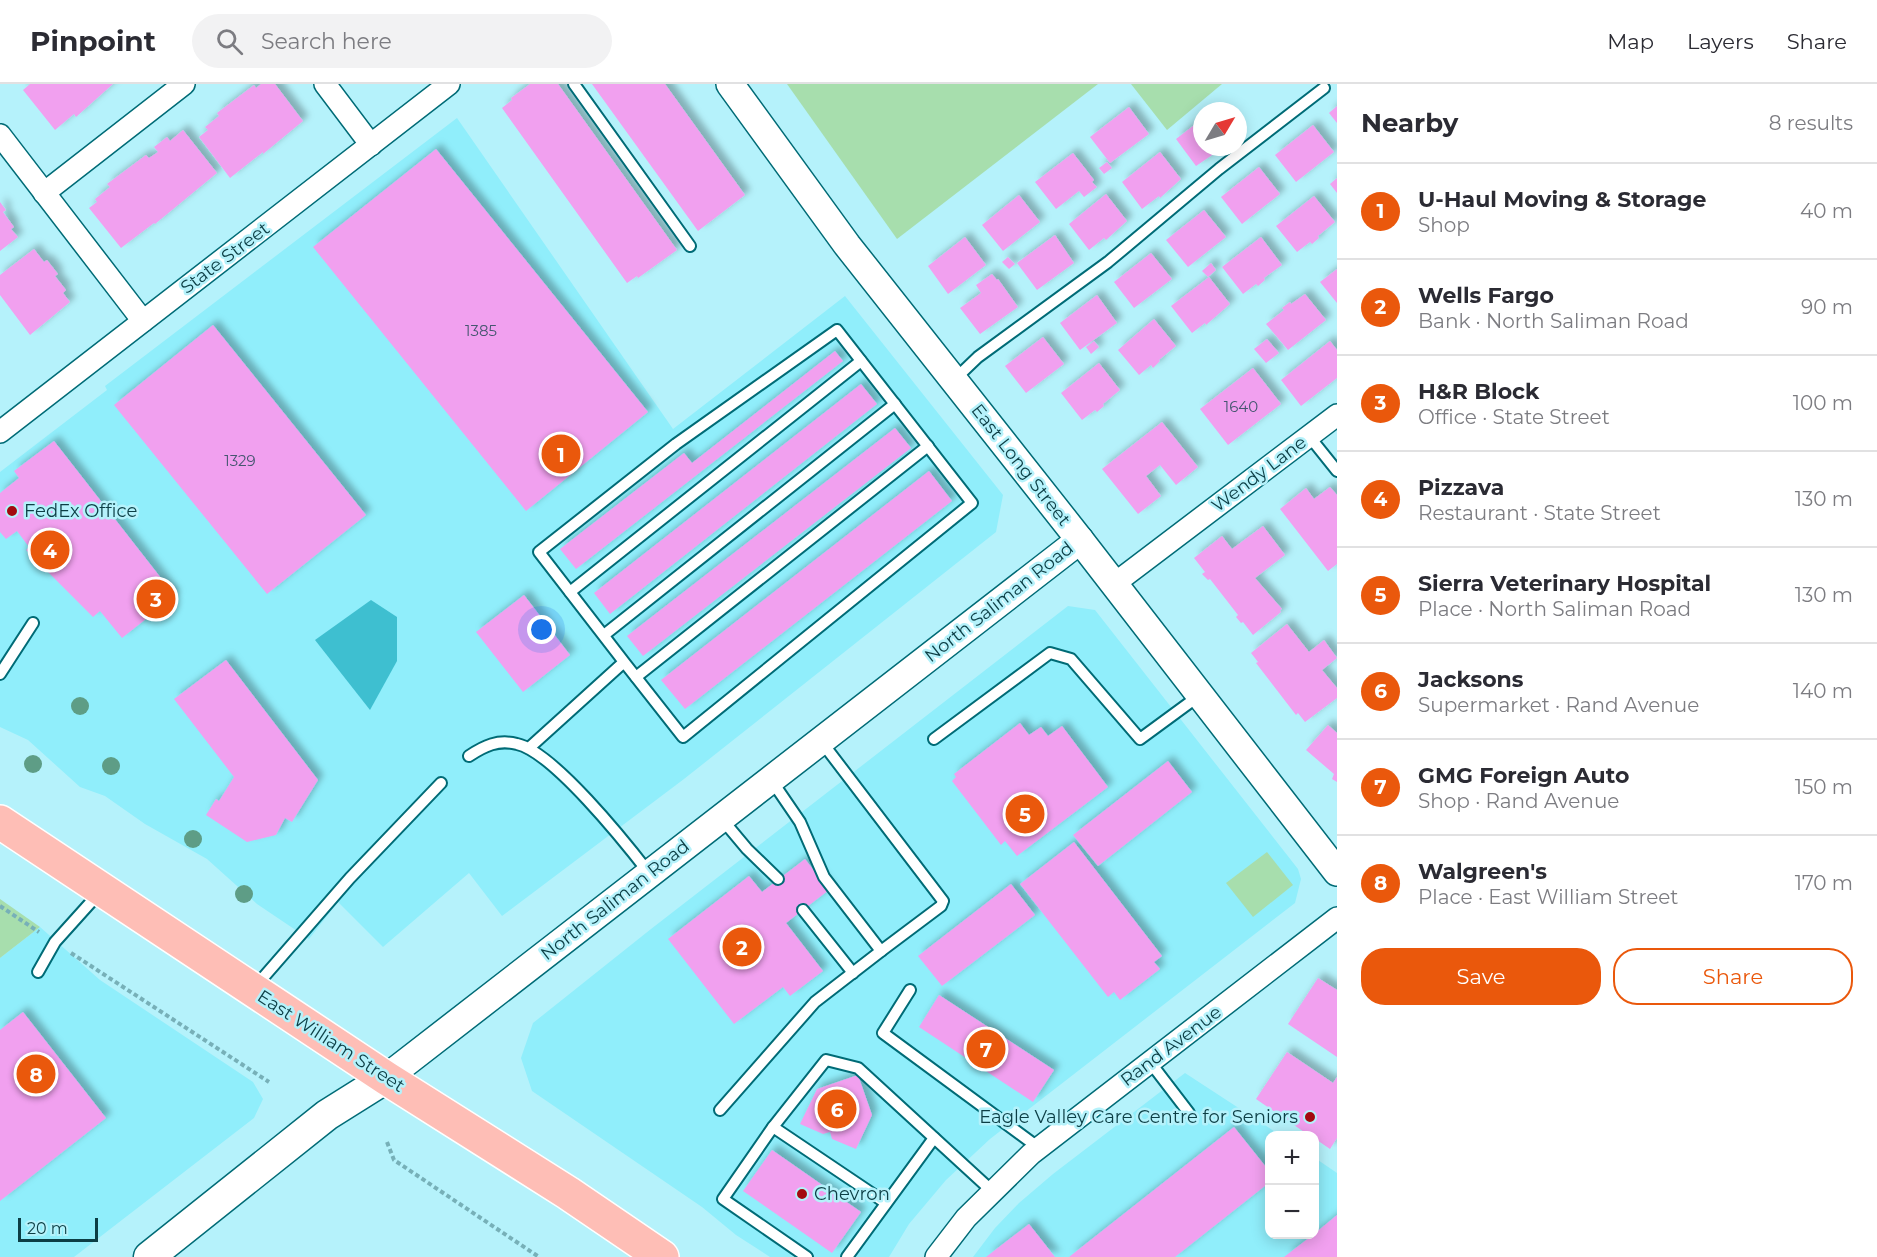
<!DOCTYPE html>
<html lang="en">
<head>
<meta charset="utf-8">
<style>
	:root { --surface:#fff; --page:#f2f2f3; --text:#2b2b33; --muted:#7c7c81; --line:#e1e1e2; --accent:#ea580c }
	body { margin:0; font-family:Montserrat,sans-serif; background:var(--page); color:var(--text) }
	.controls { position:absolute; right:18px; bottom:18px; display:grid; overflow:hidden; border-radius:12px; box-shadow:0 3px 15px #0003 }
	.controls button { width:54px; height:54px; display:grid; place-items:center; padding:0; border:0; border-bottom:2px solid var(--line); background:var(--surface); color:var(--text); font:30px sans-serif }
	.compass { position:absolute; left:1193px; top:18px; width:54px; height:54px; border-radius:50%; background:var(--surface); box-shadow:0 3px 15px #0003; rotate:52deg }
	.scale { position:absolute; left:18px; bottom:15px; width:80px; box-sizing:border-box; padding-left:6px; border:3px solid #0c3e45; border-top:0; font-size:16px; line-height:21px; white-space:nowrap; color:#0c3e45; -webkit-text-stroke:4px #b5f2fb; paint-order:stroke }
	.you { position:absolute; left:542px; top:546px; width:21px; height:21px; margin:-15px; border:4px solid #fff; border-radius:50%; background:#1a73e8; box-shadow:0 0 0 9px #1a73e833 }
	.badge { display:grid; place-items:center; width:39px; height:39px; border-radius:50%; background:var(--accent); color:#fff; font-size:20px; font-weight:700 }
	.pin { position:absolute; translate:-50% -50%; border:3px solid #fff; box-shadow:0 2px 6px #0006 }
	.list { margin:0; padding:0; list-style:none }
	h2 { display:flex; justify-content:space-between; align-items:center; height:78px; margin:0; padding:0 24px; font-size:26px }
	h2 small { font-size:20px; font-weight:400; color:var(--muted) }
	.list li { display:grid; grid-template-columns:39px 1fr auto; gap:18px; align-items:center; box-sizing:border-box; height:96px; padding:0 24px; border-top:2px solid var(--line) }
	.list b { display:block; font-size:22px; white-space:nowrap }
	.list p { margin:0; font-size:20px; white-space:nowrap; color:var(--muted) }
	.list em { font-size:20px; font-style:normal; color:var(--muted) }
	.actions { display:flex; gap:12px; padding:18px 24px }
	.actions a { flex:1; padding:14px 0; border:2px solid var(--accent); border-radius:24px; text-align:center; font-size:21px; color:var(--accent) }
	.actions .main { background:var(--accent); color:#fff }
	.icon { flex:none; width:33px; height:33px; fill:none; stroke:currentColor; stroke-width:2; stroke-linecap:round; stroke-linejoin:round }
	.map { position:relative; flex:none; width:1337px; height:1173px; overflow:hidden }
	header { display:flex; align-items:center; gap:36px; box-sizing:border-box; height:84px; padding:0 30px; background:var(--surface); border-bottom:2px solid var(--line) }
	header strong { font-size:28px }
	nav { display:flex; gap:33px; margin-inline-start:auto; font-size:21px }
	.search { width:420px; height:54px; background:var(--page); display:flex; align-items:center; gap:15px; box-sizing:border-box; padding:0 21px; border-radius:33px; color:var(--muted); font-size:22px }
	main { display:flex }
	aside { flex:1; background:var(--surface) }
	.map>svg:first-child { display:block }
	.built { fill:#90eefb }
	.green { fill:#a7dead }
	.water { fill:#3ebfd0 }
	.building { fill:#f1a0ef; filter:url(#shadow) }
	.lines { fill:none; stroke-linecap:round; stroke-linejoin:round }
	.service-casing { stroke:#006b76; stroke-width:14 }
	.minor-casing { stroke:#006b76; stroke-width:24 }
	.tertiary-casing { stroke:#006b76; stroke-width:30 }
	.secondary-casing { stroke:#006b76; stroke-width:33 }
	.primary-casing { stroke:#fff; stroke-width:36 }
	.path { stroke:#77b0b8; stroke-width:4; stroke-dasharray:4.5 3; stroke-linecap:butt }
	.service { stroke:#fff; stroke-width:10 }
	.minor { stroke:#fff; stroke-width:21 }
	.tertiary { stroke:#fff; stroke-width:27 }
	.secondary { stroke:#fff; stroke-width:30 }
	.primary { stroke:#febeb6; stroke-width:33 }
	.tree { fill:#5e9d86 }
	.poi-dot { fill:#a30a0f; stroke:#b5f2fb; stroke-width:2 }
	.labels { text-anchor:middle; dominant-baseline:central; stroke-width:5; stroke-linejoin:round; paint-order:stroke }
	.number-label { font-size:15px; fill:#455670 }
	.street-label { font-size:18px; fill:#0c3e45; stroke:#b5f2fb }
	.poi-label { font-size:18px; fill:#0c3e45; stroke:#b5f2fb; text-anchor:start }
</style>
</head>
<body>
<header>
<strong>Pinpoint</strong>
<div class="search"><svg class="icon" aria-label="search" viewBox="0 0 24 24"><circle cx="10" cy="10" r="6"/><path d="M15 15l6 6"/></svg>Search here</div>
<nav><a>Map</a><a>Layers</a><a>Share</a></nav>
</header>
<main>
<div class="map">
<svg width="1337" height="1173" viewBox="0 0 1337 1173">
	<defs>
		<filter id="shadow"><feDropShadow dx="5.5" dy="-5.5" stdDeviation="3" flood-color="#0004"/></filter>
	</defs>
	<rect width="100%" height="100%" fill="#b5f2fb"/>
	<g class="built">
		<path d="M457,34L673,345L845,212L1003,411L996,448L684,695L502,832L469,789L383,863L338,818L309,855L257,820L207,775L145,740L105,712L80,703L28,656L0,643V388L107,306L105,302Z"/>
		<path d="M1068,522L1095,526L1298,785L1301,795L1295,819L990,1055L946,1096L909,1140L889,1173H770L736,1151L702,1123L532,1007L521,974L533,939L651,845Z"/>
		<path d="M40,843L100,896L253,998L263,1015L254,1034L74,1173H0V874Z"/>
		<path d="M1185,989L1280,1051L1270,1052V1150H1314L1315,1074L1337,1089V1173H973L995,1144L1019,1119L1053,1090Z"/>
	</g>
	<g class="green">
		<path d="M787,0H1098L897,155Z"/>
		<path d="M1131,0H1222L1167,46Z"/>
		<path d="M1267,768L1293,801L1253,833L1226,799Z"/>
		<path d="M0,815L40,843L0,874Z"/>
	</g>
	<path class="water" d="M371,516L397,533V577L370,626L315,556Z"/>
	<g class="building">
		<path d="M30,0H113L76,33L74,30L55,46L23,6Z"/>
		<path d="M261,0H275L303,37L263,70V68L230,94L199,53L208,46L205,43L219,32L217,29L254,1L256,4Z"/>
		<path d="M530,0H558L677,166L638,194L637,192L627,199L502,24L512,16L511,14Z"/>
		<path d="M592,0H665L745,111L698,147Z"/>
		<path d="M1337,22V39L1329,29Z"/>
		<path d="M1129,23L1149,50L1110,79L1090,53Z"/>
		<path d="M1202,35V63H1224L1196,82L1176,55Z"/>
		<path d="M1313,41L1334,68L1296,98L1275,71Z"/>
		<path d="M183,46L217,89L155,140L154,139L121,164L89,124L97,118L95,115L110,103L107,100L146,71L149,74L158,68L154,63L167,53L170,57Z"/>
		<path d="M436,65L648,328L526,427L313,163Z"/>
		<path d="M1160,68L1181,95L1160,114L1159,112L1142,125L1122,98Z"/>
		<path d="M1073,69L1094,96L1092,98L1097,103L1084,113L1079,107L1056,125L1035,98Z"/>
		<path d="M1107,78L1112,84L1104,90L1099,84Z"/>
		<path d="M1259,83L1280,110L1242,140L1221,113Z"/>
		<path d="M1337,94V109L1330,100Z"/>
		<path d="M1106,110L1127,137L1106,156L1104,154L1089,166L1069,140Z"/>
		<path d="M1019,111L1040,138L1003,167L982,141Z"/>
		<path d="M1314,112L1335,138L1318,152L1319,154L1312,160L1310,158L1297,168L1276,142Z"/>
		<path d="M0,118L6,126L3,128L14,143L11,145L18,153L0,167Z"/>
		<path d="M1204,126L1226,153L1188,183L1166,156Z"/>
		<path d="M1055,151L1074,179L1037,206L1017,179Z"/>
		<path d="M965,153L986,181L948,210L928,182Z"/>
		<path d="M1261,153L1282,181L1264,194L1265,196L1258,202L1256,200L1243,210L1222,183Z"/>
		<path d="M34,165L44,178L47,176L58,190L55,192L66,206L63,209L70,218L30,251L0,211V191Z"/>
		<path d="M1151,169L1172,195L1134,224L1114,198Z"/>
		<path d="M1008,173L1015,180L1009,185L1002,178Z"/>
		<path d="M1211,179L1216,186L1208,193L1202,187Z"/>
		<path d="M1337,185V219L1320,198Z"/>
		<path d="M992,190L997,196L998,195L1018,223L980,250L960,224L981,209L976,201Z"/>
		<path d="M1209,193L1230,220L1206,241L1205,239L1192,249L1171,222Z"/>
		<path d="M1305,210L1326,236L1288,266L1266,240L1284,226L1282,224L1290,218L1291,220Z"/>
		<path d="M1097,211L1117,239L1080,266L1060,239Z"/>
		<path d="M1154,235L1176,262L1159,276L1160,277L1153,284L1151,281L1139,291L1118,266Z"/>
		<path d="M213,241L366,431L267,510L114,321Z"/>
		<path d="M1043,253L1064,280L1026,309L1005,282Z"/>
		<path d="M1267,255L1279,269L1266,279L1254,265Z"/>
		<path d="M1094,257L1099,263L1091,270L1086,263Z"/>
		<path d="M1330,257L1337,266V294L1301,322L1281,296Z"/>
		<path d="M835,267L843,277L576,485L560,465L684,369L692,379Z"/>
		<path d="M1099,279L1120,306L1103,320L1104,322L1097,328L1095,326L1082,336L1061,309Z"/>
		<path d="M1253,284L1281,320L1228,361L1200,325Z"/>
		<path d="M861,300L877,320L610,530L594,509Z"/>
		<path d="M1162,338L1198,383L1176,401L1160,381L1146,392L1161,412L1138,430L1102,385Z"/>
		<path d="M895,344L911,364L643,572L627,552Z"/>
		<path d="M54,357L175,512L122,554L100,527L93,533L26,466L29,463L17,447L6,455L0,448V409L19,394L14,387Z"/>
		<path d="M929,387L952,417L685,625L661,596Z"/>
		<path d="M1330,403L1337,411V480L1328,487L1280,425L1306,404L1314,415Z"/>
		<path d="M1263,442L1285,471L1255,494L1282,525L1280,526L1281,528L1253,551L1243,538L1241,539L1236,533L1238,531L1210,495L1208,496L1202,490L1205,488L1194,474L1222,452L1232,465Z"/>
		<path d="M524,511L570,571L523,608L476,548Z"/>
		<path d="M1287,540L1309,568L1324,556L1337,574L1322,586L1337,604V614L1305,638L1298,629L1296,631L1256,579L1258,578L1251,569Z"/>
		<path d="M226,576L318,696L292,738L285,734L276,751L247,758L206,731L216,715L219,717L234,693L174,615Z"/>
		<path d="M1020,639L1029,651L1041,643L1048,652L1062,642L1108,703L1017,772L1005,757L1001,761L952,697L956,693L954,690Z"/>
		<path d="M1328,641L1337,649V698L1332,695L1334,690L1306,666Z"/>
		<path d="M1168,677L1192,708L1098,782L1073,751Z"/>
		<path d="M1074,758L1162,872L1154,878L1160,885L1120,916L1114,908L1108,913L1020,800Z"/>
		<path d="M805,775L829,806L786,839L823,887L790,912L783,903L734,940L668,855L749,792L762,808Z"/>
		<path d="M1011,800L1035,831L942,902L918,872Z"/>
		<path d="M1318,894L1337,906V973L1288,940Z"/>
		<path d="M939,911L1054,986L1033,1018L919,943Z"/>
		<path d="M23,928L106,1034L0,1117V946Z"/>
		<path d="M1287,968L1333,999L1337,993V1054L1330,1065L1314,1054V1052H1310L1256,1015Z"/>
		<path d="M858,991L872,1031L856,1065L832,1055L830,1048L823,1050L800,1040L817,1005Z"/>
		<path d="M1234,1043L1270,1088V1098L1175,1173H1069Z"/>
		<path d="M772,1066L861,1128L832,1169L743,1107Z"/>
		<path d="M1337,1131V1173H1284L1314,1150Z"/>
		<path d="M1029,1140L1055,1173H986Z"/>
	</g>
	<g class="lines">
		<g class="service-casing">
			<g id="service">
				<path d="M574,0L690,162"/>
				<path d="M954,296L978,273L1108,178L1219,85L1324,4"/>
				<path d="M1309,352L1337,387"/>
				<path d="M570,508L861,277"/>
				<path d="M604,551L895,320"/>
				<path d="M0,590L33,539"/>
				<path d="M636,593L928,362"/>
				<path d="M934,655L1050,569L1071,575L1140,655L1200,611"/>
				<path d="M821,657L943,817L941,822L881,867"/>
				<path d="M529,664L624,578L683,653L972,419L837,246L676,360L539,468L624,578"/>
				<path d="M469,672C484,662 498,655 517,660C553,668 625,758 649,789"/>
				<path d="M721,734L747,765L778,795"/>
				<path d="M803,826L853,889"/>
				<path d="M38,888L55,858L100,808"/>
				<path d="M255,903L350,794L441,699"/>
				<path d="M910,906L883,949L1039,1064"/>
				<path d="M1150,978L1189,1029"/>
				<path d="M720,1026L815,918L881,867L824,793L800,738L772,697"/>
				<path d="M773,1043L886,1119"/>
				<path d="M807,1173L723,1115L773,1043L826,976L858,984L992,1107"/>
				<path d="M847,1173L934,1054"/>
			</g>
		</g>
		<g class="minor-casing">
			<g id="minor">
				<path d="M325,0L371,61"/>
				<path d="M0,51L143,237"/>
				<path d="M44,109L184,0"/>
				<path d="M0,348L449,0"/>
				<path d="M1114,500L1337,331"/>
				<path d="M936,1173L966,1134L1031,1070L1337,834"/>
			</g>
		</g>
		<g class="tertiary-casing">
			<g id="tertiary">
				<path d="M730,0L847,161L1080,456L1337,788"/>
				<path d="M386,994L1080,456"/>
			</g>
		</g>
		<g class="secondary-casing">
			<path id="secondary" d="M149,1173L327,1031L386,994"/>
		</g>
		<g class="primary-casing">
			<path id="primary" d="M0,738L386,994L568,1109L662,1173"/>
		</g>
		<g class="path">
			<path d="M0,822L39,848"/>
			<path d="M71,869L269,998"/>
			<path d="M387,1058L394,1076L539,1173"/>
		</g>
		<use href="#service" class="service"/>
		<use href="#minor" class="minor"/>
		<use href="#tertiary" class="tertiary"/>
		<use href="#secondary" class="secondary"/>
		<use href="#primary" class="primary"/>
	</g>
	<g class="tree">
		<circle cx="80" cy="622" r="9"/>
		<circle cx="33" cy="680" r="9"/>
		<circle cx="111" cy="682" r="9"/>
		<circle cx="193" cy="755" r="9"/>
		<circle cx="244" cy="810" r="9"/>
	</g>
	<g class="poi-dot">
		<circle cx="12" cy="427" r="6"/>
		<circle cx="1310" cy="1033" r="6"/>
		<circle cx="802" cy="1110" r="6"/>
	</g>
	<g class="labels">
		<g class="number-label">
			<text x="481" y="246">1385</text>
			<text x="1241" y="322">1640</text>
			<text x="240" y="376">1329</text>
		</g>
		<g class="street-label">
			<text transform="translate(225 174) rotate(-37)">State Street</text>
			<text transform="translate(1021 381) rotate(52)">East Long Street</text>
			<text transform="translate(1259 390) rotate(-37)">Wendy Lane</text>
			<text transform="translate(999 518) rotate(-38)">North Saliman Road</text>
			<text transform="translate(615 816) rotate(-38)">North Saliman Road</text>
			<text transform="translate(331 957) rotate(33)">East William Street</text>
			<text transform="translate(1171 962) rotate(-37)">Rand Avenue</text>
		</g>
		<g class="poi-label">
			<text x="24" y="427">FedEx Office</text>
			<text x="1298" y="1033" text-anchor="end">Eagle Valley Care Centre for Seniors</text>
			<text x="814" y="1110">Chevron</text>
		</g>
	</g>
</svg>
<div class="controls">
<button>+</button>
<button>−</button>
</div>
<svg class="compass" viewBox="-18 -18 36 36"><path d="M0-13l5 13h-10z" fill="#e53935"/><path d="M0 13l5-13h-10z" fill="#7c7c81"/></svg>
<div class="scale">20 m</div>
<div class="you"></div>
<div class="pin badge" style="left:561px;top:370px">1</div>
<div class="pin badge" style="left:742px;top:863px">2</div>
<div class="pin badge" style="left:156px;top:515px">3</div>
<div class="pin badge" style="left:50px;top:466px">4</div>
<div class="pin badge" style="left:1025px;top:730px">5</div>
<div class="pin badge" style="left:837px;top:1025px">6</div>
<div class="pin badge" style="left:986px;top:965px">7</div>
<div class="pin badge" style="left:36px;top:990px">8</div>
</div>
<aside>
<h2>Nearby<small>8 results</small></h2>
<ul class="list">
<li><span class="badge">1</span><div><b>U-Haul Moving &amp; Storage</b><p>Shop</p></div><em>40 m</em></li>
<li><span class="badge">2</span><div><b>Wells Fargo</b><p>Bank · North Saliman Road</p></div><em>90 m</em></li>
<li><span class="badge">3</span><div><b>H&amp;R Block</b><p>Office · State Street</p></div><em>100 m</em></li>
<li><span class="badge">4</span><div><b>Pizzava</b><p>Restaurant · State Street</p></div><em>130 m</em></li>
<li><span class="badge">5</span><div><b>Sierra Veterinary Hospital</b><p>Place · North Saliman Road</p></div><em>130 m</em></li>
<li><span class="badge">6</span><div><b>Jacksons</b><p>Supermarket · Rand Avenue</p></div><em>140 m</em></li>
<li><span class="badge">7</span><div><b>GMG Foreign Auto</b><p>Shop · Rand Avenue</p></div><em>150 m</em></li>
<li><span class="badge">8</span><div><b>Walgreen's</b><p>Place · East William Street</p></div><em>170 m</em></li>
</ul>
<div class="actions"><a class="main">Save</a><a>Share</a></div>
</aside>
</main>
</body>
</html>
